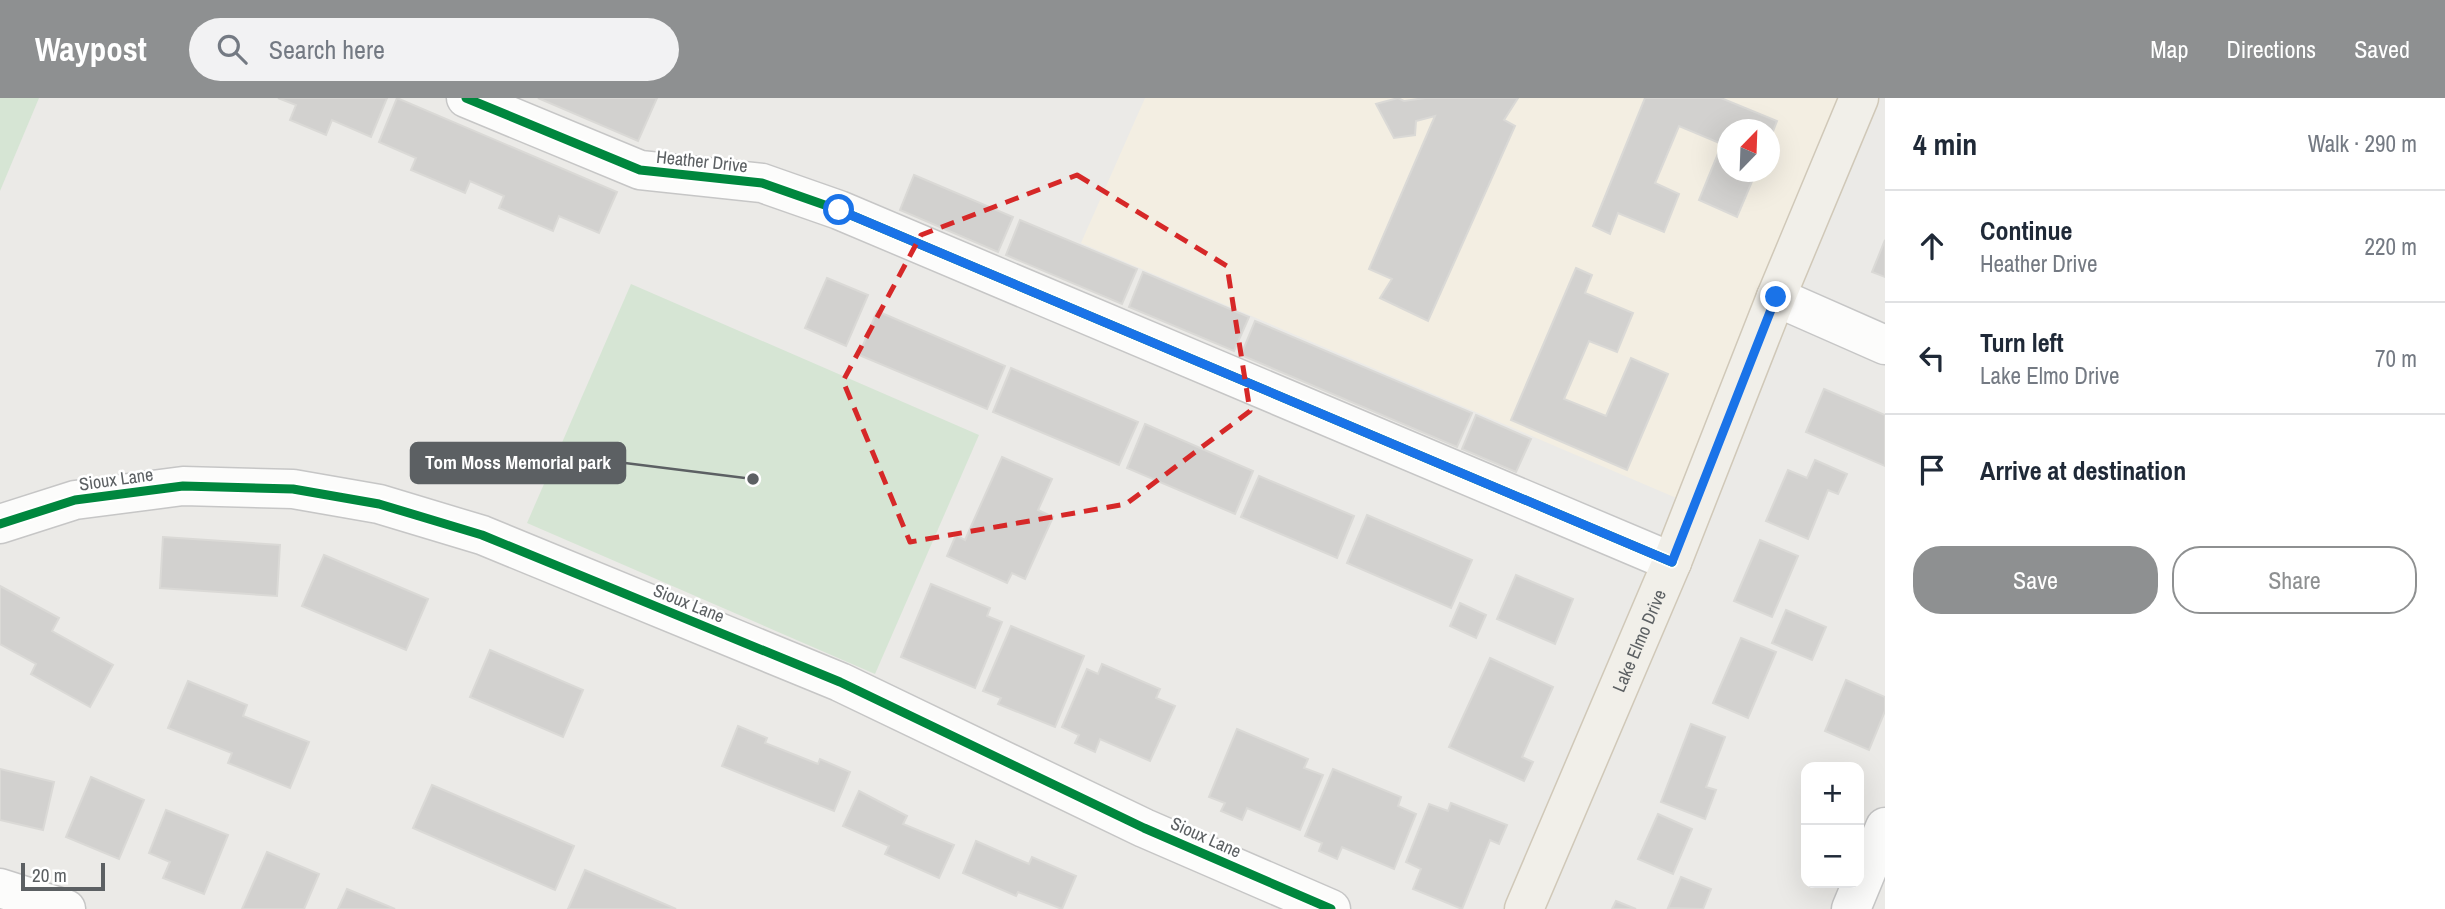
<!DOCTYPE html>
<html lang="en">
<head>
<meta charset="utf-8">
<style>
	:root { --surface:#fff; --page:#f2f2f3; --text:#1f2937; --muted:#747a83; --line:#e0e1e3; --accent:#8e9091 }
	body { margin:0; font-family:"Archivo Narrow",sans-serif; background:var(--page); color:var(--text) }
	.controls { position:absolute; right:21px; bottom:21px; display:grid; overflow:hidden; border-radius:14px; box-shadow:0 7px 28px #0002 }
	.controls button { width:63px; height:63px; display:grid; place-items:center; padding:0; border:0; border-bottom:2px solid var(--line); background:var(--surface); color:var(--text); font:35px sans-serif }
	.compass { position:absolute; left:1717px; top:21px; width:63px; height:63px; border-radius:50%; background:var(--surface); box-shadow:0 7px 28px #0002; rotate:23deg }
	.scale { position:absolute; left:21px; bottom:18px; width:84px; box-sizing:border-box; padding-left:7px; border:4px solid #5c6063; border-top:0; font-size:19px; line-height:24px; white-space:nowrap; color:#5c6063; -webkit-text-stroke:5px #fff; paint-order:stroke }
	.stop { position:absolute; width:21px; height:21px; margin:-16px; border:5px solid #1a73e8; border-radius:50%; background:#fff }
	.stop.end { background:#1a73e8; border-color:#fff; box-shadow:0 2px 7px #0008 }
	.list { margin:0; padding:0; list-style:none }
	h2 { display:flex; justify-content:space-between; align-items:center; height:91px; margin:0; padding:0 28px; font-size:30px }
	h2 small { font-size:23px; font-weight:400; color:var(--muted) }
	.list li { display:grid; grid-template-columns:46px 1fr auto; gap:21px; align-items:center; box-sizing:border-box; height:112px; padding:0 28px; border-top:2px solid var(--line) }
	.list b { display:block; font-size:26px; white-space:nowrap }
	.list p { margin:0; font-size:23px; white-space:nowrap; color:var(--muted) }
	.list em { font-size:23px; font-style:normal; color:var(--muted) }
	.actions { display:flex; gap:14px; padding:21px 28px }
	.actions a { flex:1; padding:16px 0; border:2px solid var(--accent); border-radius:28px; text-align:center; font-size:24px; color:var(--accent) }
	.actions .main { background:var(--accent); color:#fff }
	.icon { flex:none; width:38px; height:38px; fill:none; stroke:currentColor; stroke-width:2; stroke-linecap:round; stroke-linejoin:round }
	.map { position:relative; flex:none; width:1885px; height:811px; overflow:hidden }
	header { display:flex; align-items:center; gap:42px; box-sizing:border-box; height:98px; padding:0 35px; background:var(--accent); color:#fff }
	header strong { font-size:33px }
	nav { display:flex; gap:38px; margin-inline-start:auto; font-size:24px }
	.search { width:490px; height:63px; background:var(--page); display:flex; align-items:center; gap:18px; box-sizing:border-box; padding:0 24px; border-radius:38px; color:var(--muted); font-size:26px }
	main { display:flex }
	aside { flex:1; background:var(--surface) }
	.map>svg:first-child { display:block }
	.commercial { fill:#f3eee2; fill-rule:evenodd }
	.green { fill:#d6e5d4 }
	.building { fill:#d2d1cf; stroke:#dad9d6; stroke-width:2 }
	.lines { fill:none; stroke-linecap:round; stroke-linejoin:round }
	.minor-casing { stroke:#c6c6c6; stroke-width:41 }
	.major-casing { stroke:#d0c8b8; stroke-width:41 }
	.minor { stroke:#fcfcfb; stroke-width:38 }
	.major { stroke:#f1efe9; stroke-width:38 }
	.cycleway-casing { stroke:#fff; stroke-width:13 }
	.cycleway { stroke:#00873e; stroke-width:9 }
	.route { stroke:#1a73e8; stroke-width:9 }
	.marked { fill:none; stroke:#d62828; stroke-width:5; stroke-dasharray:14 9; stroke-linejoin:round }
	.labels { text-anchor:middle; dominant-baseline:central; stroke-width:5; stroke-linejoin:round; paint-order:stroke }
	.street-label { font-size:18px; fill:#5c6063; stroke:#fff }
	.leader { fill:none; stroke:#5c6063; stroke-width:2.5 }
	.callout-dot { fill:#5c6063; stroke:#fff; stroke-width:2.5 }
	.callout { fill:#5c6063; stroke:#5c6063; stroke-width:2.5 }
	.callout-label { font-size:19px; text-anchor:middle; font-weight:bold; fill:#fff }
</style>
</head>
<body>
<header>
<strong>Waypost</strong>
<div class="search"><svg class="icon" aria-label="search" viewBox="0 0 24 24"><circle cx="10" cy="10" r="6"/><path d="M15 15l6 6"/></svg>Search here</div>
<nav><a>Map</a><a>Directions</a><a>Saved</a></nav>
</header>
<main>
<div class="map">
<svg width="1885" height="811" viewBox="0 0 1885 811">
	<rect width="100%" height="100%" fill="#ebeae7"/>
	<path class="commercial" d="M1145,0H1861L1695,408L1081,145ZM1728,32H1770V74H1728Z"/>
	<g class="green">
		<path d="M0,0H39L0,93Z"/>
		<path d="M631,186L979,337L875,576L527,425Z"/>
	</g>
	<g class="building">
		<path d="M278,0H387L371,39L332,22L326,37L290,22L296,7Z"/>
		<path d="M397,0L617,94L599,135L559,118L553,133L499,110L504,98L470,83L465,95L411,72L416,60L379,44Z"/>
		<path d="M538,0H657L638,43Z"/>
		<path d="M1398,0L1404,3L1425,0H1518L1504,22L1515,28L1428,223L1380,200L1392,181L1369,171L1435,18L1416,23L1415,37L1394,40L1376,6Z"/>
		<path d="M1645,0H1721L1777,23L1770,41V32H1728V74H1756L1737,119L1699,102L1722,46L1679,28L1655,85L1679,96L1664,134L1618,115L1610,136L1593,128Z"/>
		<path d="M914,77L1013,119L998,154L900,112Z"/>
		<path d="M1020,122L1137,171L1122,206L1006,157Z"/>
		<path d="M1885,142V179L1872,174Z"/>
		<path d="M1576,170L1592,177L1585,195L1633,215L1617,254L1589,243L1564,301L1606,318L1631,260L1668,276L1627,372L1511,322Z"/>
		<path d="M1143,174L1249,219L1234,253L1129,209Z"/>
		<path d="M827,180L868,197L846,248L805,230Z"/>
		<path d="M877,213L1005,268L987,311L859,257Z"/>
		<path d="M1255,223L1472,315L1457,349L1241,257Z"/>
		<path d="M1011,270L1138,324L1119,367L993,314Z"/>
		<path d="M1824,291L1885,317V368L1806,334Z"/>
		<path d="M1476,317L1531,341L1516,374L1462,351Z"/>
		<path d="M1145,326L1253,373L1235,416L1127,370Z"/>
		<path d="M1002,359L1052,381L1038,412L1053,419L1025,481L1012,475L1007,485L947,458L956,437L965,442Z"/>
		<path d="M1815,362L1847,376L1838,396L1828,392L1808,441L1766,423L1788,372L1807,380Z"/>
		<path d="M1259,378L1354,418L1337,460L1241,419Z"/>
		<path d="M1367,417L1472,462L1451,510L1347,465Z"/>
		<path d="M163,439L280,447L277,498L160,490Z"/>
		<path d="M1760,442L1798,458L1772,519L1734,503Z"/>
		<path d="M324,457L428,501L406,552L302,508Z"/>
		<path d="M1516,477L1573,501L1555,546L1497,521Z"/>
		<path d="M931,486L990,510L987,518L1002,524L975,590L901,559Z"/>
		<path d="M0,488L59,520L52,533L113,567L90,609L31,576L36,566L0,546Z"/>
		<path d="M1460,505L1486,517L1476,540L1450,528Z"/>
		<path d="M1786,512L1826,529L1812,562L1772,545Z"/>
		<path d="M1011,528L1084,558L1055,629L998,606L1001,600L983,593Z"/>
		<path d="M1741,540L1776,554L1748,620L1713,605Z"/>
		<path d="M490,552L583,592L563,639L470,599Z"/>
		<path d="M1490,560L1553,589L1522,659L1533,664L1524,683L1449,649Z"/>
		<path d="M1102,566L1160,591L1156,600L1175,608L1150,663L1100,641L1095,654L1075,645L1079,637L1062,629L1087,571L1098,576Z"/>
		<path d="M1846,582L1885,599V613L1869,652L1825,633Z"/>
		<path d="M188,583L247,607L243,618L309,644L290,690L228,665L232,655L168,630Z"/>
		<path d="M1691,626L1725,639L1706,689L1716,692L1705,721L1661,704Z"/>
		<path d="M738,628L767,640L765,645L818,666L820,661L850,674L834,713L722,668Z"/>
		<path d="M1237,631L1308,661L1304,670L1323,677L1300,732L1247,710L1242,722L1221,713L1225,705L1209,699Z"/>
		<path d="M0,671L54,684L43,732L0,722Z"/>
		<path d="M1333,671L1401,699L1398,708L1416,716L1394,771L1342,749L1337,761L1319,753L1322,745L1305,738Z"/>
		<path d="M91,679L144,702L119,761L66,739Z"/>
		<path d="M432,687L574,748L555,792L413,730Z"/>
		<path d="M859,693L907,718L903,726L954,747L939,780L885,756L889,748L843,728Z"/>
		<path d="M1451,705L1507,727L1499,746L1490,742L1462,811L1413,791L1421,771L1406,764L1429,706L1448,713Z"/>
		<path d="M166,712L228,737L204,796L163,780L170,764L149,755Z"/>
		<path d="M1658,716L1692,731L1673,776L1638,761Z"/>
		<path d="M976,743L1029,766L1032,759L1076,778L1062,811L1018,794L1016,798L963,775Z"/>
		<path d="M267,754L319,776L304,811H242Z"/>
		<path d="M585,772L676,811H568Z"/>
		<path d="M1681,779L1711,791L1703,811L1668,810Z"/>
		<path d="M347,791L395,811H338Z"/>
		<path d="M1616,803L1636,811H1612Z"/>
	</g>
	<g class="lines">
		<g class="minor-casing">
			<g id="minor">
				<path d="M466,0L640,72L762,85L839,112L1672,464"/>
				<path d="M1776,199L1885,247"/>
				<path d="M0,426L75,402L183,388L293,391L379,406L482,437L840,584L1144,730L1331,811"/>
				<path d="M0,790L66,811"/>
				<path d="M1851,811L1885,729"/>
			</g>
		</g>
		<g class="major-casing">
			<g id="major">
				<path id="s1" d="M1524,811L1672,464L1776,199L1859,0"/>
			</g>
		</g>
		<use href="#minor" class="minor"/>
		<use href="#major" class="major"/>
		<g class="cycleway-casing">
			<g id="cycleway">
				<path d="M466,0L640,72L762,85L839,112L1672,464"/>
				<path d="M0,426L75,402L183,388L293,391L379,406L482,437L840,584L1144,730L1331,811"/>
			</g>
		</g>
		<use href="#cycleway" class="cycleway"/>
	</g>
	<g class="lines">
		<path class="route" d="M839,112L1672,464L1776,199"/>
	</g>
	<path class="marked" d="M1077,77L1227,168L1250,313L1126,406L910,444L843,283L921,137Z"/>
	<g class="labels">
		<g class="street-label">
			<text transform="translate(702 63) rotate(6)">Heather Drive</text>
			<text transform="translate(116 381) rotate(-8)">Sioux Lane</text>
			<text transform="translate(689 505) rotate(22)">Sioux Lane</text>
			<text stroke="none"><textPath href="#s1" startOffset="292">Lake Elmo Drive</textPath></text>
			<text transform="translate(1206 739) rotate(24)">Sioux Lane</text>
		</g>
	</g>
	<path class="leader" d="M753 381L625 365"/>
	<circle class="callout-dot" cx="753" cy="381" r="7"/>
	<rect class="callout" x="411" y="345" width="214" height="40" rx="7"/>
	<g class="callout-label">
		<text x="518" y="371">Tom Moss Memorial park</text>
	</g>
</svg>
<div class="controls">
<button>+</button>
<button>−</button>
</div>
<svg class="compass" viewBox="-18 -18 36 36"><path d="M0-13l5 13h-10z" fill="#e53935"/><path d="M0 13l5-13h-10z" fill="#747a83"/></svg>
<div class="scale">20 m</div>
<div class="stop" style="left:839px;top:112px"></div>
<div class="stop end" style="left:1776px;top:199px"></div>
</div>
<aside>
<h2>4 min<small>Walk · 290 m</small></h2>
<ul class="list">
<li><svg class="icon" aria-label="ahead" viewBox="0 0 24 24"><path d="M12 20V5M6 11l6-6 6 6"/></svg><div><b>Continue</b><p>Heather Drive</p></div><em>220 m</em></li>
<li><svg class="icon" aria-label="left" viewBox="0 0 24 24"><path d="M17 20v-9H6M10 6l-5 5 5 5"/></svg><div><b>Turn left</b><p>Lake Elmo Drive</p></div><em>70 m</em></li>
<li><svg class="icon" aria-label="arrive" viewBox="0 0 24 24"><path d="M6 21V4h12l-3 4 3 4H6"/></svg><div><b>Arrive at destination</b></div></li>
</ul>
<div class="actions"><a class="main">Save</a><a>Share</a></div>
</aside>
</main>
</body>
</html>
